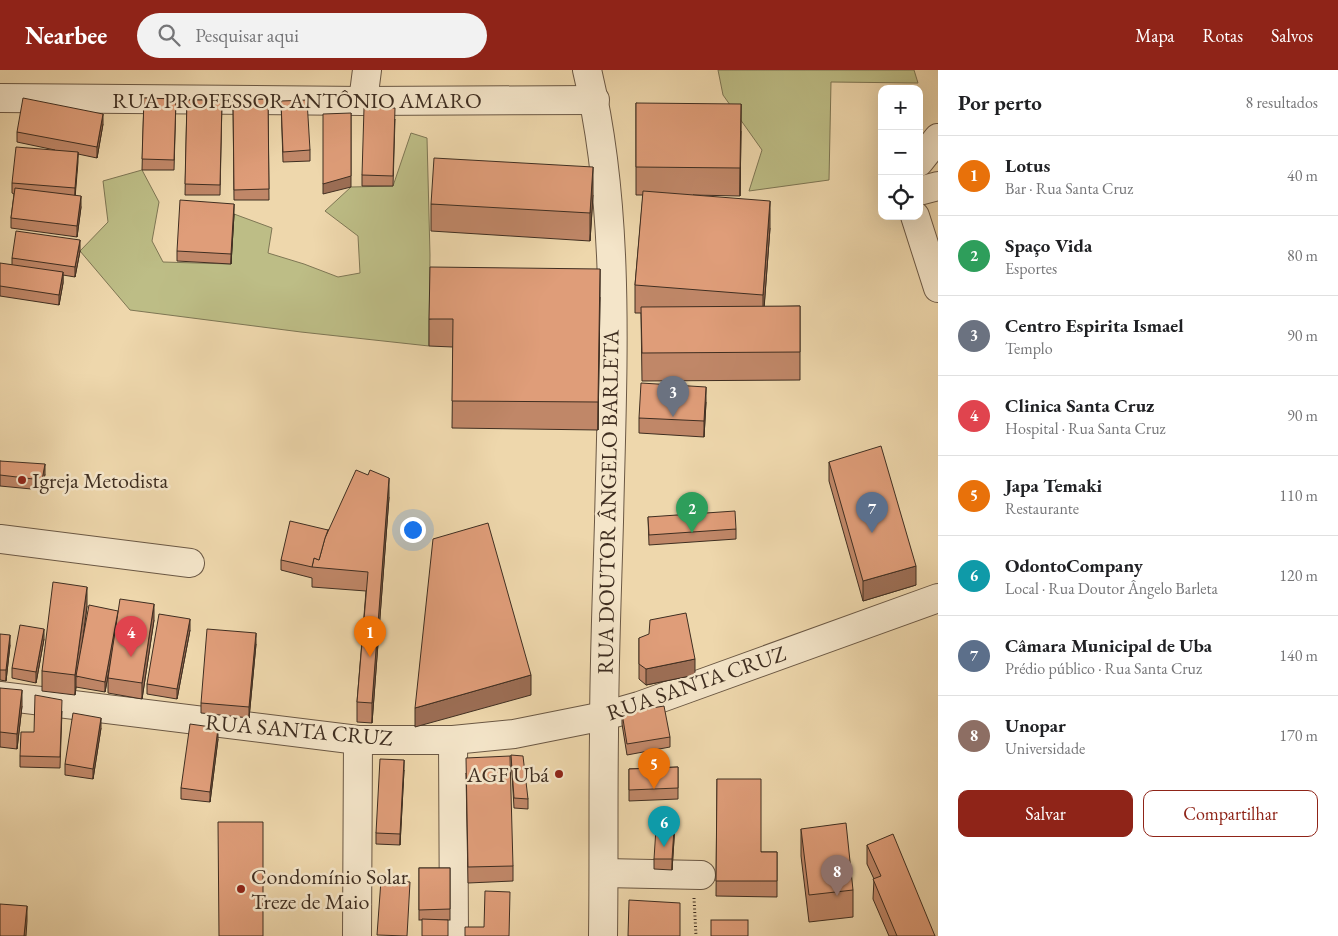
<!DOCTYPE html>
<html lang="pt">
<head>
<meta charset="utf-8">
<style>
	:root { --surface:#fff; --page:#f2f2f2; --text:#202124; --muted:#757577; --line:#e0e0e0; --accent:#8f2418 }
	body { margin:0; font-family:"EB Garamond",serif; background:var(--page); color:var(--text) }
	.controls { position:absolute; right:15px; top:15px; display:grid; overflow:hidden; border-radius:10px; box-shadow:0 5px 20px #0002 }
	.controls button { width:45px; height:45px; display:grid; place-items:center; padding:0; border:0; border-bottom:1px solid var(--line); background:var(--surface); color:var(--text); font:25px sans-serif }
	.you { position:absolute; left:412px; top:459px; width:18px; height:18px; margin:-12px; border:4px solid #fff; border-radius:50%; background:#1a73e8; box-shadow:0 0 0 8px #1a73e833 }
	.badge { display:grid; place-items:center; width:32px; height:32px; border-radius:50%; background:var(--accent); color:#fff; font-size:16px; font-weight:700 }
	.pin { position:absolute; translate:-50% -41px; filter:drop-shadow(0 1px 2px #0008) }
	.pin::after { content:''; position:absolute; top:26px; width:18px; height:15px; background:inherit; clip-path:polygon(0 0,100% 0,50% 100%) }
	.list { margin:0; padding:0; list-style:none }
	h2 { display:flex; justify-content:space-between; align-items:center; height:65px; margin:0; padding:0 20px; font-size:21px }
	h2 small { font-size:16px; font-weight:400; color:var(--muted) }
	.list li { display:grid; grid-template-columns:32px 1fr auto; gap:15px; align-items:center; box-sizing:border-box; height:80px; padding:0 20px; border-top:1px solid var(--line) }
	.list b { display:block; font-size:19px; white-space:nowrap }
	.list p { margin:0; font-size:16px; white-space:nowrap; color:var(--muted) }
	.list em { font-size:16px; font-style:normal; color:var(--muted) }
	.actions { display:flex; gap:10px; padding:15px 20px }
	.actions a { flex:1; padding:11px 0; border:1px solid var(--accent); border-radius:10px; text-align:center; font-size:18px; color:var(--accent) }
	.actions .main { background:var(--accent); color:#fff }
	.icon { flex:none; width:28px; height:28px; fill:none; stroke:currentColor; stroke-width:2; stroke-linecap:round; stroke-linejoin:round }
	.map { position:relative; flex:none; width:938px; height:866px; overflow:hidden }
	header { display:flex; align-items:center; gap:30px; box-sizing:border-box; height:70px; padding:0 25px; background:var(--accent); color:#fff }
	header strong { font-size:24px }
	nav { display:flex; gap:28px; margin-inline-start:auto; font-size:18px }
	.search { width:350px; height:45px; background:var(--page); display:flex; align-items:center; gap:12px; box-sizing:border-box; padding:0 18px; border-radius:28px; color:var(--muted); font-size:19px }
	main { display:flex }
	aside { flex:1; background:var(--surface) }
	.map>svg:first-child { display:block }
	.green { fill:#bdbd86; stroke:#7e7654 }
	.lines { fill:none; stroke-linecap:round; stroke-linejoin:round }
	.minor-casing { stroke:#6b5844; stroke-width:30 }
	.path { stroke:#3f2e21; stroke-width:3; stroke-dasharray:1 2.5; stroke-linecap:butt }
	.minor { stroke:#f4e5c9; stroke-width:28 }
	.wall { fill:#c08768; stroke:#3f2e21 }
	.shaded-wall { fill:#9c6e55; stroke:#3f2e21 }
	.building { fill:#df9d79; stroke:#3f2e21 }
	.poi-dot { fill:#8f2418; stroke:#f4e5c9; stroke-width:2 }
	.labels { text-anchor:middle; dominant-baseline:central; stroke-width:5; stroke-linejoin:round; paint-order:stroke }
	.street-label { font-size:22px; fill:#3f2e21; stroke:#f4e5c9 }
	.poi-label { font-size:22px; fill:#3f2e21; stroke:#f4e5c9; text-anchor:start }
</style>
</head>
<body>
<header>
<strong>Nearbee</strong>
<div class="search"><svg class="icon" aria-label="search" viewBox="0 0 24 24"><circle cx="10" cy="10" r="6"/><path d="M15 15l6 6"/></svg>Pesquisar aqui</div>
<nav><a>Mapa</a><a>Rotas</a><a>Salvos</a></nav>
</header>
<main>
<div class="map">
<svg width="938" height="866" viewBox="0 0 938 866">
	<rect width="100%" height="100%" fill="#eed7ac"/>
	<filter id="stains"><feTurbulence type="fractalNoise" baseFrequency=".004" numOctaves="4"/><feColorMatrix values="0 0 0 0 .2 0 0 0 0 .09 0 0 0 0 .02 0 0 0 .5 -.17"/></filter>
	<radialGradient id="worn" r=".72"><stop offset=".6" stop-color="#630" stop-opacity="0"/><stop offset="1" stop-color="#630" stop-opacity=".3"/></radialGradient>
	<g class="green">
		<path d="M718,0H914L918,13L831,12L829,110L749,121L762,80L723,25Z"/>
		<path d="M411,63L427,68L430,185L429,276L301,262L130,240L80,181L108,152L103,111L142,100L159,132L152,171L163,192L231,194L234,144L272,158L268,183L304,194L338,207L360,203L358,166L325,141L351,117L393,116Z"/>
	</g>
	<g class="lines">
		<g class="minor-casing">
			<g id="minor">
				<path d="M587,0C622,145 612,304 609,452C607,523 604,594 604,665C603,732 604,799 603,866"/>
				<path d="M0,28L363,31L595,30"/>
				<path d="M363,31L367,0"/>
				<path d="M919,92L938,68"/>
				<path d="M919,121L938,116"/>
				<path d="M915,146L938,218"/>
				<path d="M0,469L190,493"/>
				<path d="M0,626L358,670H453L514,664L604,646L639,636L938,528"/>
				<path d="M453,670L454,866"/>
				<path d="M604,803L701,805"/>
				<path d="M357,866L358,670"/>
			</g>
		</g>
		<path class="path" d="M694,828L696,866"/>
		<use href="#minor" class="minor"/>
	</g>
	<g class="wall">
		<path d="M144,28L176,29L174,100H142Z"/>
		<path d="M268,29L269,130H234L233,30Z"/>
		<path d="M187,30H222L220,125H185Z"/>
		<path d="M281,31L310,80V91L283,92Z"/>
		<path d="M636,33L741,61L740,126L693,125L770,158L764,237L800,236V310L642,311L641,243H635V215L643,125H636Z"/>
		<path d="M395,49L393,116H362V105Z"/>
		<path d="M103,54L97,88L78,84L75,125L81,137L77,167L11,158V148L14,124L12,123V113L55,80L17,72V62Z"/>
		<path d="M593,125L590,171L431,161V134Z"/>
		<path d="M234,144L231,194L177,191V181Z"/>
		<path d="M80,181L75,207L63,205V213L59,235L0,226V195H12V188Z"/>
		<path d="M600,227L598,360L452,358L453,277L429,276V249Z"/>
		<path d="M706,332L704,367L639,363V348Z"/>
		<path d="M0,391L45,404L42,420L0,416Z"/>
		<path d="M829,392L916,515L863,531L829,411Z"/>
		<path d="M389,427L372,653L357,652V632L366,521L312,517V508L281,500V490L328,460Z"/>
		<path d="M648,447L736,459V469L649,475Z"/>
		<path d="M87,536L83,567L154,550L142,629L108,623V606L105,622L76,617L75,625L42,621V601Z"/>
		<path d="M190,560L177,629L147,624V614Z"/>
		<path d="M0,564L10,575L6,611L0,610Z"/>
		<path d="M639,568L695,605L646,615L639,609Z"/>
		<path d="M44,569L36,613L12,608V598Z"/>
		<path d="M256,574L249,648L201,643V633Z"/>
		<path d="M0,618L22,636L17,679L0,677Z"/>
		<path d="M62,641L60,698L20,697V686Z"/>
		<path d="M622,643L670,667V677L627,685L622,654Z"/>
		<path d="M101,658L93,709L65,705V694Z"/>
		<path d="M218,669L210,732L181,729V718Z"/>
		<path d="M511,685L528,729V739L514,738Z"/>
		<path d="M678,697V729L629,731V699Z"/>
		<path d="M404,700L400,775L376,774V763Z"/>
		<path d="M466,703L513,796V811L468,813Z"/>
		<path d="M717,709L761,782H777V827L716,826Z"/>
		<path d="M675,754L672,800L654,799V789Z"/>
		<path d="M801,759L853,820V847L809,852L801,786Z"/>
		<path d="M867,775L935,866H889L873,829L874,809L867,794Z"/>
		<rect x="419" y="798" width="31" height="52"/>
	</g>
	<g class="shaded-wall">
		<path d="M741,34V61L740,126V98Z"/>
		<path d="M351,43V117L323,124V114Z"/>
		<path d="M103,44V54L97,88V77Z"/>
		<path d="M78,82V92L75,128V118Z"/>
		<path d="M593,97V125L590,171V143Z"/>
		<path d="M81,126V137L77,167V156Z"/>
		<path d="M770,131V158L763,253V225Z"/>
		<path d="M234,134V144L231,194V184Z"/>
		<path d="M80,170V181L75,207V197Z"/>
		<path d="M600,199V227L598,360V332Z"/>
		<path d="M63,202V213L59,235V225Z"/>
		<path d="M706,317V332L704,367V351Z"/>
		<path d="M45,394V404L42,420V410Z"/>
		<path d="M389,408V427L372,653V633Z"/>
		<path d="M916,496V515L863,531V511Z"/>
		<path d="M87,517V536L78,607L76,606V617L75,625V605Z"/>
		<path d="M154,534V550L142,629V613Z"/>
		<path d="M118,541V551L105,622V612Z"/>
		<path d="M190,549V560L177,629V619Z"/>
		<path d="M44,559V569L36,613V602Z"/>
		<path d="M256,563V574L249,648V637Z"/>
		<path d="M10,565V575L6,611V600Z"/>
		<path d="M695,589V605L646,615V599Z"/>
		<path d="M531,605V625L415,657V638Z"/>
		<path d="M22,620V636L17,679V664Z"/>
		<path d="M101,648V658L93,709V699Z"/>
		<path d="M218,658V669L210,732V722Z"/>
		<path d="M404,690V700L400,775V764Z"/>
		<path d="M675,744V754L672,800V789Z"/>
		<path d="M27,836V851L26,866H24Z"/>
	</g>
	<g class="building">
		<path d="M23,28L103,44L97,77L17,62Z"/>
		<path d="M144,28L176,29L174,90L142,89Z"/>
		<path d="M268,29L269,119L234,120L233,30Z"/>
		<path d="M187,30H222L220,115L185,114Z"/>
		<path d="M307,30L310,80L283,82L281,31Z"/>
		<path d="M636,33L741,34L740,98L636,97Z"/>
		<path d="M364,38H395L393,106L362,105Z"/>
		<path d="M351,43V106L323,114V44Z"/>
		<path d="M16,77L78,82L75,118L12,113Z"/>
		<path d="M434,88L593,97L590,143L431,134Z"/>
		<path d="M15,118L81,126L77,156L11,148Z"/>
		<path d="M643,121L770,131L763,225L635,215Z"/>
		<path d="M180,130L234,134L231,184L177,181Z"/>
		<path d="M16,161L80,170L75,197L12,188Z"/>
		<path d="M0,193L63,202L59,225L0,216Z"/>
		<path d="M430,197L600,199L598,332L452,331L453,249H429Z"/>
		<path d="M800,236V282L642,283L641,237Z"/>
		<path d="M641,313L706,317L704,351L639,348Z"/>
		<path d="M881,376L916,496L863,511L829,392Z"/>
		<path d="M0,391L45,394L42,410L0,405Z"/>
		<path d="M356,400L368,405L370,400L389,408L372,633L357,632L368,502L312,497L314,488L319,490L325,468Z"/>
		<path d="M735,441L736,459L649,465L648,447Z"/>
		<path d="M290,451L328,460L325,468L319,490L314,488L312,497L281,490Z"/>
		<path d="M488,453L531,605L415,638L433,469Z"/>
		<path d="M53,512L87,517L75,605L42,601Z"/>
		<path d="M120,529L154,534L142,613L108,608Z"/>
		<path d="M89,535L118,541L105,612L76,606Z"/>
		<path d="M686,543L695,589L646,599L639,594V568L649,564L650,550Z"/>
		<path d="M159,544L190,549L177,619L147,614Z"/>
		<path d="M20,555L44,559L36,602L12,598Z"/>
		<path d="M207,559L256,563L249,637L201,633Z"/>
		<path d="M0,564L10,565L6,600H0Z"/>
		<path d="M0,618L22,620L17,664L0,662Z"/>
		<path d="M35,625L62,630L60,687L20,686L21,662H34Z"/>
		<path d="M664,636L670,667L627,674L622,643Z"/>
		<path d="M73,643L101,648L93,699L65,694Z"/>
		<path d="M190,654L218,658L210,722L181,718Z"/>
		<path d="M511,685L523,686L528,729L514,728Z"/>
		<path d="M510,686L513,796L468,797L466,688Z"/>
		<path d="M380,689L404,690L400,764L376,763Z"/>
		<path d="M678,697V718L629,720V699Z"/>
		<path d="M717,709H761V782H777V811H716Z"/>
		<path d="M657,743L675,744L672,789H654Z"/>
		<path d="M218,752H263V866H219Z"/>
		<path d="M846,753L853,820L809,825L801,759Z"/>
		<path d="M893,764L935,866H897L873,809L881,806L867,775Z"/>
		<path d="M419,798H450V839L419,840Z"/>
		<path d="M381,810L410,812L407,866L377,865Z"/>
		<path d="M485,821L510,822L509,866H465V857H484Z"/>
		<path d="M629,830L680,833V866H628Z"/>
		<path d="M0,834L27,836L24,866H0Z"/>
		<path d="M422,849L448,850V866H422Z"/>
		<rect x="711" y="850" width="37" height="16"/>
	</g>
	<g class="poi-dot">
		<circle cx="22" cy="410" r="5"/>
		<circle cx="559" cy="704" r="5"/>
		<circle cx="241" cy="819" r="5"/>
	</g>
	<g class="labels">
		<g class="street-label">
			<text x="297" y="30">RUA PROFESSOR ANTÔNIO AMARO</text>
			<text transform="translate(608 432) rotate(-89)">RUA DOUTOR ÂNGELO BARLETA</text>
			<text transform="translate(696 613) rotate(-19)">RUA SANTA CRUZ</text>
			<text transform="translate(299 660) rotate(5)">RUA SANTA CRUZ</text>
		</g>
		<g class="poi-label">
			<text x="32" y="410">Igreja Metodista</text>
			<text x="549" y="704" text-anchor="end">AGF Ubá</text>
			<text x="251" y="806">Condomínio Solar<tspan x="251" dy="25">Treze de Maio</tspan></text>
		</g>
	</g>
	<rect width="100%" height="100%" filter="url(#stains)"/>
	<rect width="100%" height="100%" fill="url(#worn)"/>
</svg>
<div class="controls">
<button>+</button>
<button>−</button>
<button><svg class="icon" aria-label="locate" viewBox="0 0 24 24"><circle cx="12" cy="12" r="6"/><path d="M12 2v4M12 18v4M2 12h4M18 12h4"/></svg></button>
</div>
<div class="you"></div>
<div class="pin badge" style="left:370px;top:587px;background:#e8710a">1</div>
<div class="pin badge" style="left:692px;top:463px;background:#2e9e5b">2</div>
<div class="pin badge" style="left:673px;top:347px;background:#6b7280">3</div>
<div class="pin badge" style="left:131px;top:587px;background:#e0444e">4</div>
<div class="pin badge" style="left:654px;top:719px;background:#e8710a">5</div>
<div class="pin badge" style="left:664px;top:777px;background:#0f9aa8">6</div>
<div class="pin badge" style="left:872px;top:463px;background:#5c6f8a">7</div>
<div class="pin badge" style="left:837px;top:826px;background:#8d6e63">8</div>
</div>
<aside>
<h2>Por perto<small>8 resultados</small></h2>
<ul class="list">
<li><span class="badge" style="background:#e8710a">1</span><div><b>Lotus</b><p>Bar · Rua Santa Cruz</p></div><em>40 m</em></li>
<li><span class="badge" style="background:#2e9e5b">2</span><div><b>Spaço Vida</b><p>Esportes</p></div><em>80 m</em></li>
<li><span class="badge" style="background:#6b7280">3</span><div><b>Centro Espirita Ismael</b><p>Templo</p></div><em>90 m</em></li>
<li><span class="badge" style="background:#e0444e">4</span><div><b>Clinica Santa Cruz</b><p>Hospital · Rua Santa Cruz</p></div><em>90 m</em></li>
<li><span class="badge" style="background:#e8710a">5</span><div><b>Japa Temaki</b><p>Restaurante</p></div><em>110 m</em></li>
<li><span class="badge" style="background:#0f9aa8">6</span><div><b>OdontoCompany</b><p>Local · Rua Doutor Ângelo Barleta</p></div><em>120 m</em></li>
<li><span class="badge" style="background:#5c6f8a">7</span><div><b>Câmara Municipal de Uba</b><p>Prédio público · Rua Santa Cruz</p></div><em>140 m</em></li>
<li><span class="badge" style="background:#8d6e63">8</span><div><b>Unopar</b><p>Universidade</p></div><em>170 m</em></li>
</ul>
<div class="actions"><a class="main">Salvar</a><a>Compartilhar</a></div>
</aside>
</main>
</body>
</html>
